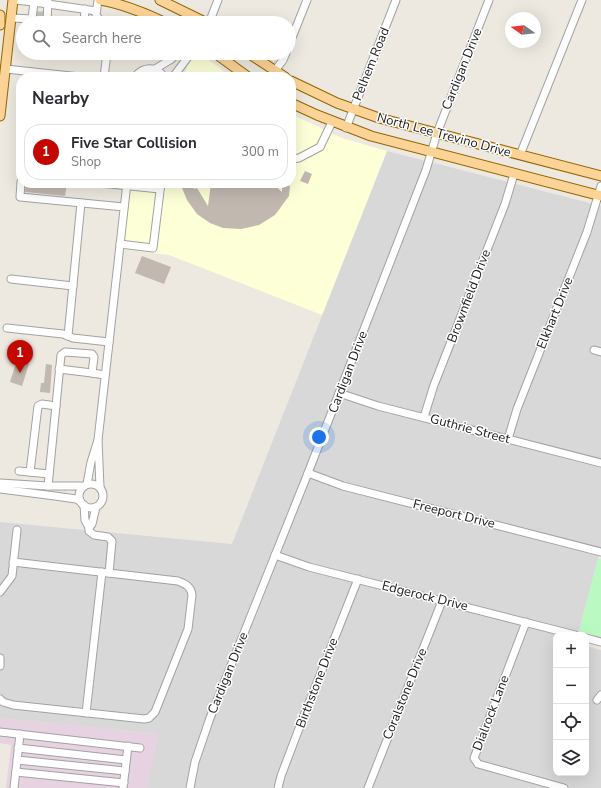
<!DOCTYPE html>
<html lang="en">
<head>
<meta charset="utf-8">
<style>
	:root { --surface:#fff; --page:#f7f7f7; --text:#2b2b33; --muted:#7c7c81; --line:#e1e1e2; --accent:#c50701 }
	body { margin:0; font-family:"Nunito Sans",sans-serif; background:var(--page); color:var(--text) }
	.controls { position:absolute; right:12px; bottom:12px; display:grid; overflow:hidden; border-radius:8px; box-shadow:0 4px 16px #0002 }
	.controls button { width:36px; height:36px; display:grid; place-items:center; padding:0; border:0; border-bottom:1px solid var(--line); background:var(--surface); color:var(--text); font:20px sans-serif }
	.compass { position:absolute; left:505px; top:12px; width:36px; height:36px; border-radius:50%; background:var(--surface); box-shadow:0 4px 16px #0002; rotate:285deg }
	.you { position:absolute; left:319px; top:437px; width:14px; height:14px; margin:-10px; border:3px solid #fff; border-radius:50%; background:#1a73e8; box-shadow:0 0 0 6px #1a73e833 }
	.badge { display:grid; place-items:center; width:26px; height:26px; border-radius:50%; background:var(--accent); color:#fff; font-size:13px; font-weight:700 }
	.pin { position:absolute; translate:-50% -33px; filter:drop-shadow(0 1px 2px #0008) }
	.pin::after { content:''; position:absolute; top:21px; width:14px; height:12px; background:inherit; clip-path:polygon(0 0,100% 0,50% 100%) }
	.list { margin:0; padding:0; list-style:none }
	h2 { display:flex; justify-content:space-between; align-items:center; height:52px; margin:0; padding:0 16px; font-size:17px }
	h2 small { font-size:13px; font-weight:400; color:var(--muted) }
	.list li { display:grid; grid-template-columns:26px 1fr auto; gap:12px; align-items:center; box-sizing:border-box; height:56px; margin:0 8px 8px; padding:0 8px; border:1px solid var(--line); border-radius:16px }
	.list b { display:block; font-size:15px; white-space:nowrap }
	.list p { margin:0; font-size:13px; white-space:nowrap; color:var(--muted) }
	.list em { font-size:13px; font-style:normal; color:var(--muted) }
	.icon { flex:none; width:22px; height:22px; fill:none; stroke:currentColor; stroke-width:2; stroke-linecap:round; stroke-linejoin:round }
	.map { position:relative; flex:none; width:601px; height:788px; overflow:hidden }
	.search { position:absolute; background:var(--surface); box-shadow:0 4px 16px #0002; left:16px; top:16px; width:280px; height:44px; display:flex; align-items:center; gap:10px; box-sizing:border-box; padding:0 14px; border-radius:22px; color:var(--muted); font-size:15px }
	.panel { position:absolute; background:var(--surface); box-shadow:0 4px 16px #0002; left:16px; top:72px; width:280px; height:116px; border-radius:16px }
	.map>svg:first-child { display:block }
	.residential { fill:#d9d8d8 }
	.industrial { fill:#e6d2e1 }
	.education { fill:#fdffd7 }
	.park { fill:#bbf9c2 }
	.building { fill:#c1b8b0 }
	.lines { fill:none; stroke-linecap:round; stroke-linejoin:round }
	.minor-tunnel { stroke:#c3c0b9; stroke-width:7; stroke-dasharray:7 3.5; stroke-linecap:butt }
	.minor-casing { stroke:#a2a2a2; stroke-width:9 }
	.major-casing { stroke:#916601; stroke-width:11 }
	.minor { stroke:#fff; stroke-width:7 }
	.major { stroke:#fbd396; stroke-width:9 }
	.labels { text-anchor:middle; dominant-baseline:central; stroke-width:3; stroke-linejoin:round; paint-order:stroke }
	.street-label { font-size:13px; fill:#1b1b1b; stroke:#fff }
</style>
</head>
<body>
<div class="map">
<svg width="601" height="788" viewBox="0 0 601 788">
	<rect width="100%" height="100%" fill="#ede9e0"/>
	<path class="residential" d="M387,151L601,206V548L578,635H556V773H586V646L601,650V788H146L158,734L0,718V522L232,544Z"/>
	<path class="industrial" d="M0,718L158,734L146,788H6L11,745L0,743Z"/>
	<g class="education">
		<path d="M197,53H199L232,77H183L188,65Z"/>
		<path d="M291,114L342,138L387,151L322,315L169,255L121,249L128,183H291Z"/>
	</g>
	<path class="park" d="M598,558L601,559V637L579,631Z"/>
	<g class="building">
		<path d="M60,16L76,18L75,23H59Z"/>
		<path d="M305,171L312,174L308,184L300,181Z"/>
		<path d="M26,183H67L65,196L25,192Z"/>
		<path d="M211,183H272L282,192V185L290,186L289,196L275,215L259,225L241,229L223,228L210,223L197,214L187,200L182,188L193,185L194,189L197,188L208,206Z"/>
		<path d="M142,256L171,267L164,284L135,273Z"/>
		<path d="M17,360L29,364L22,386L10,382Z"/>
		<path d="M46,364L52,365L50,393L40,392L41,383H44Z"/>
	</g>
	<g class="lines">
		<path class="minor-tunnel" d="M36,15H44"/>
		<g class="minor-casing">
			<g id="minor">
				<path d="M15,0L34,2"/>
				<path d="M98,0L96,15L102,23"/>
				<path d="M11,18L32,19V23"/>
				<path d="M32,19L34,2L96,11"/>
				<path d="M47,23L48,0"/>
				<path d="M84,23L85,9"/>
				<path d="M209,23L218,0"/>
				<path d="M289,45L307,0"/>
				<path d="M6,69L80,77"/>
				<path d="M155,69L170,60L178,53"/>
				<path d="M104,77L107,53"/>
				<path d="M135,77C143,66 157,66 164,77"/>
				<path d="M173,77L191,53"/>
				<path d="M270,77L283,60L286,53"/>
				<path d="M346,128L396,0"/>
				<path d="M520,155L582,0"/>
				<path d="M292,159L299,158L320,147L332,122"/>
				<path d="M21,182L20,197L124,207"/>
				<path d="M100,183L160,189"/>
				<path d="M120,244L153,248L161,183"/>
				<path d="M11,279L73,286"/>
				<path d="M7,328L63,334L73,338L109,342"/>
				<path d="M68,336L81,203"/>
				<path d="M594,350L601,352"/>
				<path d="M59,369L92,373"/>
				<path d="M339,393L378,406L601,463"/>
				<path d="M424,417L434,385L505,204L514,174"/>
				<path d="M508,439L517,409L587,232L601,186"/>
				<path d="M98,440L127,183"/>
				<path d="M19,471L49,474"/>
				<path d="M30,472L38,406L42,404L56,406"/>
				<path d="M308,473L343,486L601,552"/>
				<path d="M0,483L48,486H84"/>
				<circle cx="91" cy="496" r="12"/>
				<path d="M87,484L91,462L98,440L100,487"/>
				<path d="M48,486L61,355L65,352L92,354L94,357L92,373L105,375"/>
				<path d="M0,489L55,496L76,499L80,501"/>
				<path d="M84,505L85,520L89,528L92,524L96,507"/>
				<path d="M89,528V531L94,535L108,537L112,541L109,573"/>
				<path d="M275,555L309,567L575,635"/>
				<path d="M0,592L12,576L17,530"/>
				<path d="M526,622L474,758L478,764L564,788"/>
				<path d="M586,638L601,642"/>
				<path d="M0,658V666"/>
				<path d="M0,699L3,702L13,705L144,719L149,718L155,712L188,629L192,595C191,587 186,584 178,581L13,562"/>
				<path d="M597,700L601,695"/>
				<path d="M86,713L102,572"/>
				<path d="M0,732L140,748"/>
				<path d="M18,748L126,760"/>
				<path d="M17,760L125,771"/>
				<path d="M16,772L124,783"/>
				<path d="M14,788L20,734"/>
				<path d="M123,788L128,746"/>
				<path d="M190,788L195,762L210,718L308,473L426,170L437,133L489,0"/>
				<path d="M278,788L281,776L303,718L358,579"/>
				<path d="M368,788L442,601"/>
			</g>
		</g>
		<g class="major-casing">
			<g id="major">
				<path d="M100,0C124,4 145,13 166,23"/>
				<path d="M160,0L207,23"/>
				<path d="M0,15V25"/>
				<path d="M215,53L248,77"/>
				<path d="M248,53L285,77"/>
				<path d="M291,81L337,103L379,118L601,176"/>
				<path d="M291,103L317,115L371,136L601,196"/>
				<path d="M0,116L13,0"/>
			</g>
		</g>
		<use href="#minor" class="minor"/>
		<use href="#major" class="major"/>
	</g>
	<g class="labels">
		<g class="street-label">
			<text transform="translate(371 64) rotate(-68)">Pelhem Road</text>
			<text transform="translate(462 69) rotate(-68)">Cardigan Drive</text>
			<text transform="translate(444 135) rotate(15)">North Lee Trevino Drive</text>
			<text transform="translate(469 296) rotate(-69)">Brownfield Drive</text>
			<text transform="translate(555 313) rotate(-68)">Elkhart Drive</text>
			<text transform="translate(348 372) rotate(-69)">Cardigan Drive</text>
			<text transform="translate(470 429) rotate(15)">Guthrie Street</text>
			<text transform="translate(454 514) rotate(14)">Freeport Drive</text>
			<text transform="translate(425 596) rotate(14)">Edgerock Drive</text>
			<text transform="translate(228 673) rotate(-68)">Cardigan Drive</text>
			<text transform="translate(317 683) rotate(-69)">Birthstone Drive</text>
			<text transform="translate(405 694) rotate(-68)">Coralstone Drive</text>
			<text transform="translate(491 713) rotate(-69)">Dialrock Lane</text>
		</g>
	</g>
</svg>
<div class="controls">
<button>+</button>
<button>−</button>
<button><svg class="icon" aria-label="locate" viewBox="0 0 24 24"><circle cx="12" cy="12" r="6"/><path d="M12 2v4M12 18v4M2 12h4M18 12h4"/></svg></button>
<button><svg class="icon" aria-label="layers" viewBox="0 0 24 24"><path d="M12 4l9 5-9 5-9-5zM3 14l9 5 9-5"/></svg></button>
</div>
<svg class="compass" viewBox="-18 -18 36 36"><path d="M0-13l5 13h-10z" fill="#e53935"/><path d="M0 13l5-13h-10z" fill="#7c7c81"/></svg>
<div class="you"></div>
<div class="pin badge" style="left:20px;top:373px">1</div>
<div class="search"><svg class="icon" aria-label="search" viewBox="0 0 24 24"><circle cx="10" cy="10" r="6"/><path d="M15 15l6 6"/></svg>Search here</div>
<section class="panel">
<h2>Nearby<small></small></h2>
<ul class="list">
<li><span class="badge">1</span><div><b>Five Star Collision</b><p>Shop</p></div><em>300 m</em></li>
</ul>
</section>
</div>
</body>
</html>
